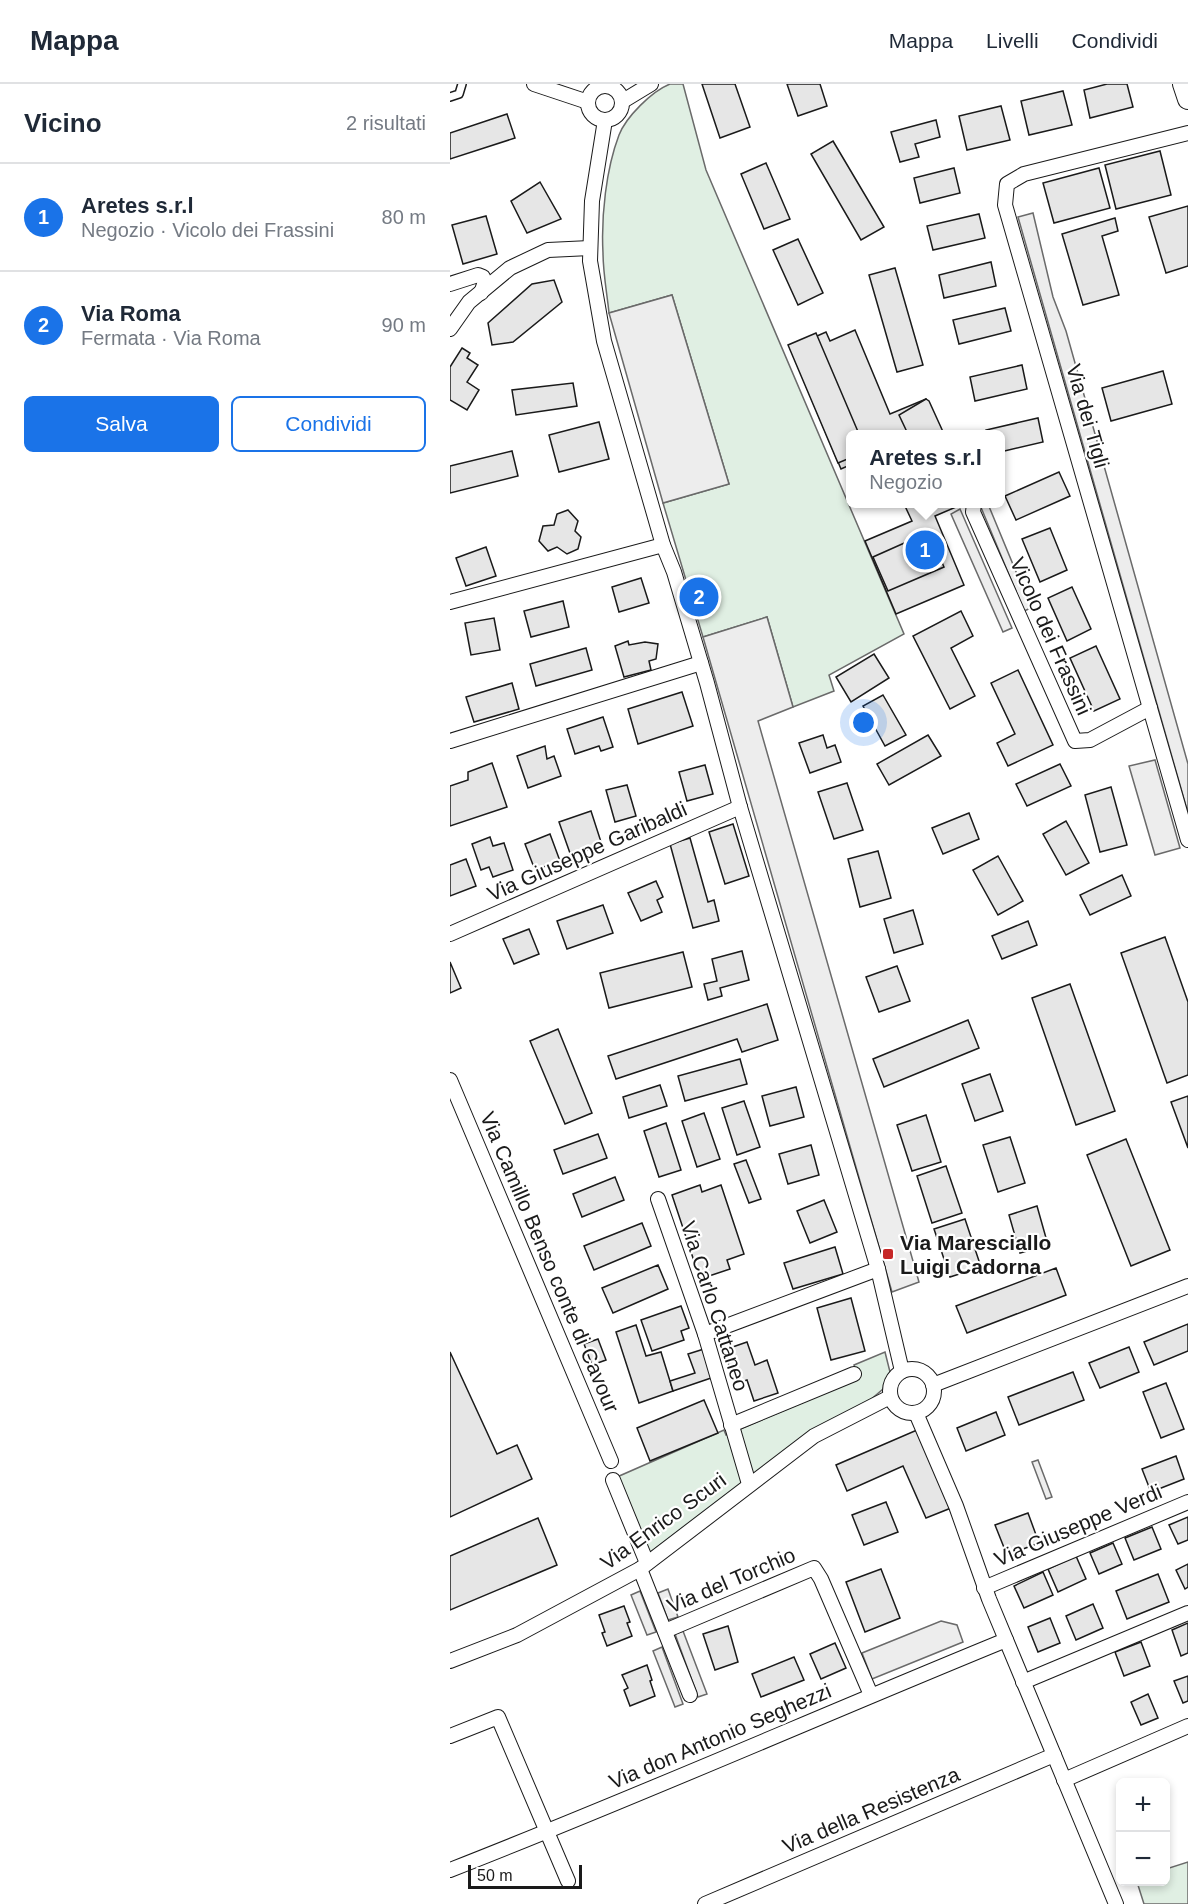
<!DOCTYPE html>
<html lang="it">
<head>
<meta charset="utf-8">
<style>
	:root { --surface:#fff; --page:#f2f2f3; --text:#1f2937; --muted:#747a83; --line:#e0e1e3; --accent:#1a73e8 }
	body { margin:0; font-family:Arial,sans-serif; background:var(--page); color:var(--text) }
	.controls { position:absolute; right:18px; bottom:18px; display:grid; overflow:hidden; border-radius:9px; box-shadow:0 3px 9px #0003 }
	.controls button { width:54px; height:54px; display:grid; place-items:center; padding:0; border:0; border-bottom:2px solid var(--line); background:var(--surface); color:var(--text); font:30px sans-serif }
	.scale { position:absolute; left:18px; bottom:15px; width:114px; box-sizing:border-box; padding-left:6px; border:3px solid #1a1a1a; border-top:0; font-size:16px; line-height:21px; white-space:nowrap; color:#1a1a1a; -webkit-text-stroke:4px #fff; paint-order:stroke }
	.you { position:absolute; left:414px; top:639px; width:21px; height:21px; margin:-15px; border:4px solid #fff; border-radius:50%; background:#1a73e8; box-shadow:0 0 0 9px #1a73e833 }
	.badge { display:grid; place-items:center; width:39px; height:39px; border-radius:50%; background:var(--accent); color:#fff; font-size:20px; font-weight:700 }
	.pin { position:absolute; translate:-50% -50%; border:3px solid #fff; box-shadow:0 2px 6px #0006 }
	.popup { position:absolute; left:396px; top:346px; width:159px; height:78px; box-sizing:border-box; display:grid; place-content:center; border-radius:9px; background:var(--surface); filter:drop-shadow(0 2px 4px #0005); font-size:20px; white-space:nowrap; color:var(--muted) }
	.popup b { font-size:22px; color:var(--text) }
	.popup::after { content:''; position:absolute; left:50%; top:100%; margin-left:-12px; border:12px solid transparent; border-top-color:var(--surface) }
	.list { margin:0; padding:0; list-style:none }
	h2 { display:flex; justify-content:space-between; align-items:center; height:78px; margin:0; padding:0 24px; font-size:26px }
	h2 small { font-size:20px; font-weight:400; color:var(--muted) }
	.list li { display:grid; grid-template-columns:39px 1fr auto; gap:18px; align-items:center; box-sizing:border-box; height:108px; padding:0 24px; border-top:2px solid var(--line) }
	.list b { display:block; font-size:22px; white-space:nowrap }
	.list p { margin:0; font-size:20px; white-space:nowrap; color:var(--muted) }
	.list em { font-size:20px; font-style:normal; color:var(--muted) }
	.actions { display:flex; gap:12px; padding:18px 24px }
	.actions a { flex:1; padding:14px 0; border:2px solid var(--accent); border-radius:9px; text-align:center; font-size:21px; color:var(--accent) }
	.actions .main { background:var(--accent); color:#fff }
	.map { position:relative; flex:none; width:738px; height:1820px; overflow:hidden }
	header { display:flex; align-items:center; gap:36px; box-sizing:border-box; height:84px; padding:0 30px; background:var(--surface); border-bottom:2px solid var(--line) }
	header strong { font-size:28px }
	nav { display:flex; gap:33px; margin-inline-start:auto; font-size:21px }
	main { display:flex }
	aside { flex:1; background:var(--surface) }
	.map>svg:first-child { display:block }
	.green { fill:#e0efe3; stroke:#6a6a6a; stroke-width:1.5 }
	.parking { fill:#ededed; stroke:#6a6a6a; stroke-width:1.5 }
	.building { fill:#e6e6e6; stroke:#1a1a1a; stroke-width:1.5 }
	.lines { fill:none; stroke-linecap:round; stroke-linejoin:round }
	.lane-casing { stroke:#1a1a1a; stroke-width:10 }
	.street-casing { stroke:#1a1a1a; stroke-width:16 }
	.secondary-casing { stroke:#1a1a1a; stroke-width:22 }
	.lane { stroke:#fff; stroke-width:7 }
	.street { stroke:#fff; stroke-width:14 }
	.secondary { stroke:#fff; stroke-width:20 }
	.poi-dot { fill:#c62828; stroke:#fff; stroke-width:2 }
	.labels { text-anchor:middle; dominant-baseline:central; stroke-width:4.5; stroke-linejoin:round; paint-order:stroke }
	.street-label { font-size:21px; fill:#1a1a1a; stroke:#fff }
	.poi-label { font-size:21px; font-weight:bold; fill:#1a1a1a; stroke:#fff; text-anchor:start }
</style>
</head>
<body>
<header>
<strong>Mappa</strong>
<nav><a>Mappa</a><a>Livelli</a><a>Condividi</a></nav>
</header>
<main>
<aside>
<h2>Vicino<small>2 risultati</small></h2>
<ul class="list">
<li><span class="badge">1</span><div><b>Aretes s.r.l</b><p>Negozio · Vicolo dei Frassini</p></div><em>80 m</em></li>
<li><span class="badge">2</span><div><b>Via Roma</b><p>Fermata · Via Roma</p></div><em>90 m</em></li>
</ul>
<div class="actions"><a class="main">Salva</a><a>Condividi</a></div>
</aside>
<div class="map">
<svg width="738" height="1820" viewBox="0 0 738 1820">
	<rect width="100%" height="100%" fill="#fff"/>
	<g class="green">
		<path d="M220,0H233L256,86L454,550L379,591L384,607L343,623L317,533L253,553L213,419L279,400L222,211L159,229C157,209 153,189 153,169C151,133 156,85 169,51C176,33 202,7 220,0Z"/>
		<path d="M435,1268L440,1288L433,1305L419,1317L365,1345L198,1470L167,1393L274,1346L276,1351L408,1295L404,1281Z"/>
		<path d="M738,1778V1820H694L687,1798H716V1785Z"/>
	</g>
	<g class="parking">
		<path d="M583,129L603,213L616,247L738,680V729L568,133Z"/>
		<path d="M222,211L279,400L213,419L159,229Z"/>
		<path d="M534,420H538L581,524L574,527L530,421Z"/>
		<path d="M510,425L562,544L553,548L501,430Z"/>
		<path d="M317,533L343,623L308,637L469,1198L442,1208L253,553Z"/>
		<path d="M705,676L730,764L705,771L679,682Z"/>
		<path d="M588,1376L602,1413L596,1415L582,1378Z"/>
		<path d="M218,1505L228,1533L218,1536L208,1509Z"/>
		<path d="M190,1507L206,1548L197,1551L181,1511Z"/>
		<path d="M491,1537L507,1541L513,1558L422,1595L412,1569Z"/>
		<path d="M233,1547L257,1610L248,1613L225,1550Z"/>
		<path d="M212,1563L233,1620L225,1623L203,1567Z"/>
	</g>
	<g class="building">
		<path d="M252,0H285L300,43L270,54Z"/>
		<path d="M337,0H370L377,22L348,32Z"/>
		<path d="M657,0H677L683,23L640,34L634,6Z"/>
		<path d="M613,7L622,41L579,51L571,17Z"/>
		<path d="M551,22L560,56L517,66L509,32Z"/>
		<path d="M57,30L65,54L0,75V49Z"/>
		<path d="M486,36L490,53L465,60L469,73L450,78L441,48Z"/>
		<path d="M383,57L434,143L411,156L361,70Z"/>
		<path d="M710,67L721,111L666,125L655,81Z"/>
		<path d="M316,79L340,135L314,145L291,90Z"/>
		<path d="M504,84L510,109L470,119L464,94Z"/>
		<path d="M649,84L660,124L604,139L593,99Z"/>
		<path d="M90,98L111,135L77,149L61,117Z"/>
		<path d="M738,122V182L716,189L699,133Z"/>
		<path d="M529,130L535,154L483,166L477,142Z"/>
		<path d="M36,132L47,170L13,180L2,141Z"/>
		<path d="M665,134L668,147L652,152L669,211L633,221L612,150Z"/>
		<path d="M348,155L373,209L348,221L323,166Z"/>
		<path d="M541,178L546,202L494,214L489,191Z"/>
		<path d="M445,184L473,281L447,288L419,191Z"/>
		<path d="M104,196L112,218L63,258L42,261L38,239L82,200Z"/>
		<path d="M555,224L561,247L509,260L503,236Z"/>
		<path d="M405,246L440,330L476,315L491,350H400V381L391,385L340,264L376,248L380,257Z"/>
		<path d="M366,249L409,350H400V374L388,379L338,261Z"/>
		<path d="M12,264L20,269L17,274L28,281L17,298L29,306L17,326L0,316V283Z"/>
		<path d="M572,281L577,305L525,317L520,293Z"/>
		<path d="M713,287L722,320L661,337L652,304Z"/>
		<path d="M123,299L127,322L66,331L62,306Z"/>
		<path d="M476,315L479,317L494,350H458L449,331Z"/>
		<path d="M588,334L593,358L550,368V350H537L536,346Z"/>
		<path d="M149,338L159,375L109,388L99,351Z"/>
		<path d="M62,367L68,392L0,409V382Z"/>
		<path d="M609,388L620,412L566,436L555,412Z"/>
		<path d="M454,420H513L485,432L514,501L446,530L415,457L462,437Z"/>
		<path d="M118,426L128,437L125,447L131,453L128,465L117,470L107,463L98,467L89,457L93,442L104,441L107,430Z"/>
		<path d="M600,444L617,486L590,498L572,455Z"/>
		<path d="M479,448L494,483L438,507L423,473Z"/>
		<path d="M36,463L46,492L16,502L6,474Z"/>
		<path d="M191,494L199,519L169,528L162,503Z"/>
		<path d="M622,503L641,545L617,557L598,514Z"/>
		<path d="M113,517L119,543L81,553L74,527Z"/>
		<path d="M511,527L523,552L501,564L525,612L500,625L463,552Z"/>
		<path d="M44,534L50,566L21,571L15,539Z"/>
		<path d="M178,557L179,561L195,558L208,560L206,575L199,577L201,586L174,593L165,562Z"/>
		<path d="M646,562L670,615L644,627L620,574Z"/>
		<path d="M136,564L142,586L86,602L80,580Z"/>
		<path d="M424,570L439,594L401,618L386,593Z"/>
		<path d="M568,586L603,661L558,682L547,659L565,650L541,599Z"/>
		<path d="M62,599L69,625L24,638L16,613Z"/>
		<path d="M232,608L243,642L188,660L178,625Z"/>
		<path d="M433,611L456,651L435,662L413,622Z"/>
		<path d="M153,633L163,663L151,667L149,662L125,670L117,645Z"/>
		<path d="M373,651L377,664L385,661L391,678L360,689L349,659Z"/>
		<path d="M478,651L491,672L439,701L427,680Z"/>
		<path d="M95,662L97,675L104,672L111,692L78,704L67,672Z"/>
		<path d="M42,679L57,723L0,742V702L18,696V688Z"/>
		<path d="M610,680L621,702L577,722L566,700Z"/>
		<path d="M255,681L263,710L237,717L229,688Z"/>
		<path d="M397,699L413,746L384,755L368,708Z"/>
		<path d="M177,701L186,732L165,738L156,706Z"/>
		<path d="M661,703L677,761L650,768L635,711Z"/>
		<path d="M141,727L152,761L121,772L109,738Z"/>
		<path d="M519,729L529,755L493,770L482,744Z"/>
		<path d="M616,737L639,779L616,791L593,750Z"/>
		<path d="M283,740L299,792L275,800L259,748Z"/>
		<path d="M100,750L110,777L85,786L75,760Z"/>
		<path d="M40,753L43,762L54,759L63,786L43,793L39,783L31,786L22,760Z"/>
		<path d="M240,754L258,818L264,816L269,837L243,844L220,760Z"/>
		<path d="M428,767L441,814L410,823L398,775Z"/>
		<path d="M548,772L573,817L548,831L523,786Z"/>
		<path d="M16,775L26,802L0,812V781Z"/>
		<path d="M672,791L681,812L640,831L630,811Z"/>
		<path d="M206,797L213,813L207,816L212,828L191,837L178,809Z"/>
		<path d="M153,821L163,849L117,865L107,837Z"/>
		<path d="M463,826L473,860L444,869L434,835Z"/>
		<path d="M578,837L587,861L552,875L542,852Z"/>
		<path d="M79,845L89,870L64,880L53,855Z"/>
		<path d="M715,853L738,918V991L717,999L671,869Z"/>
		<path d="M292,867L299,896L270,904L272,912L258,916L254,900L267,897L262,875Z"/>
		<path d="M233,868L242,903L159,924L150,889Z"/>
		<path d="M0,878L11,904L0,909Z"/>
		<path d="M447,882L460,917L429,928L416,893Z"/>
		<path d="M620,900L665,1027L626,1041L582,914Z"/>
		<path d="M317,920L328,956L292,968L287,955L166,995L158,972Z"/>
		<path d="M518,936L529,964L434,1003L423,975Z"/>
		<path d="M108,945L142,1029L115,1040L80,957Z"/>
		<path d="M290,975L297,1000L235,1017L228,992Z"/>
		<path d="M540,990L553,1027L525,1037L512,1000Z"/>
		<path d="M210,1001L217,1022L179,1034L173,1013Z"/>
		<path d="M346,1003L354,1033L320,1042L312,1012Z"/>
		<path d="M738,1012V1064L721,1018Z"/>
		<path d="M294,1017L310,1063L287,1071L272,1024Z"/>
		<path d="M254,1029L270,1075L247,1083L232,1037Z"/>
		<path d="M476,1031L491,1078L462,1087L447,1041Z"/>
		<path d="M216,1039L231,1086L209,1093L194,1047Z"/>
		<path d="M148,1050L157,1074L113,1090L104,1066Z"/>
		<path d="M560,1053L575,1099L548,1108L533,1061Z"/>
		<path d="M676,1055L720,1166L681,1182L637,1071Z"/>
		<path d="M361,1061L369,1091L338,1100L329,1070Z"/>
		<path d="M296,1076L311,1115L299,1119L284,1080Z"/>
		<path d="M496,1082L512,1129L482,1139L467,1092Z"/>
		<path d="M165,1093L174,1116L132,1133L123,1110Z"/>
		<path d="M250,1101L252,1108L271,1101L294,1170L277,1176L280,1185L250,1195L222,1111Z"/>
		<path d="M374,1116L387,1148L360,1159L347,1127Z"/>
		<path d="M587,1122L598,1161L570,1169L559,1131Z"/>
		<path d="M515,1135L531,1183L500,1193L484,1145Z"/>
		<path d="M192,1139L201,1162L144,1186L134,1162Z"/>
		<path d="M385,1163L393,1190L343,1205L334,1179Z"/>
		<path d="M208,1181L218,1205L163,1229L152,1204Z"/>
		<path d="M606,1184L616,1211L517,1249L506,1222Z"/>
		<path d="M401,1214L415,1267L381,1276L367,1224Z"/>
		<path d="M231,1222L239,1244L231,1247L234,1256L202,1267L191,1236Z"/>
		<path d="M738,1240V1267L704,1281L694,1258Z"/>
		<path d="M186,1241L196,1272L211,1268L223,1307L189,1319L166,1248Z"/>
		<path d="M148,1255L156,1276L142,1281L134,1260Z"/>
		<path d="M297,1258L305,1281L317,1276L328,1309L304,1317L297,1296L285,1300L274,1266Z"/>
		<path d="M679,1263L689,1288L650,1304L639,1279Z"/>
		<path d="M254,1265L264,1293L223,1307L220,1297L245,1289L238,1270Z"/>
		<path d="M0,1268L47,1370L67,1361L82,1395L0,1433Z"/>
		<path d="M623,1288L634,1316L569,1341L558,1313Z"/>
		<path d="M716,1299L734,1345L711,1354L693,1308Z"/>
		<path d="M254,1316L268,1349L200,1377L187,1344Z"/>
		<path d="M546,1328L555,1351L516,1367L507,1344Z"/>
		<path d="M467,1346L501,1424L476,1434L453,1382L397,1407L386,1381Z"/>
		<path d="M726,1372L734,1395L701,1408L692,1385Z"/>
		<path d="M436,1418L448,1448L414,1461L402,1431Z"/>
		<path d="M578,1429L589,1459L557,1471L545,1441Z"/>
		<path d="M738,1433V1456L728,1460L719,1441Z"/>
		<path d="M88,1434L107,1481L0,1526V1472Z"/>
		<path d="M702,1443L711,1465L684,1476L675,1454Z"/>
		<path d="M663,1459L672,1480L649,1490L640,1469Z"/>
		<path d="M626,1472L636,1495L608,1508L598,1485Z"/>
		<path d="M738,1480V1503L735,1505L726,1486Z"/>
		<path d="M431,1485L450,1534L415,1548L396,1498Z"/>
		<path d="M593,1488L603,1511L574,1524L564,1502Z"/>
		<path d="M708,1490L719,1518L677,1535L666,1507Z"/>
		<path d="M643,1520L653,1544L626,1556L616,1532Z"/>
		<path d="M174,1522L180,1538L177,1539L182,1552L157,1562L152,1549L155,1548L149,1531Z"/>
		<path d="M600,1534L610,1559L588,1568L578,1543Z"/>
		<path d="M738,1539V1569L731,1572L722,1546Z"/>
		<path d="M278,1542L288,1578L265,1586L253,1550Z"/>
		<path d="M691,1558L700,1582L674,1592L665,1568Z"/>
		<path d="M385,1559L396,1584L371,1595L360,1570Z"/>
		<path d="M344,1573L354,1596L311,1613L302,1590Z"/>
		<path d="M197,1581L202,1596L200,1597L205,1612L180,1622L174,1606L178,1604L172,1591Z"/>
		<path d="M738,1592V1617L733,1619L724,1597Z"/>
		<path d="M698,1610L708,1634L691,1641L681,1618Z"/>
	</g>
	<g class="lines">
		<g class="lane-casing">
			<path id="lane" d="M0,13L9,10L12,0"/>
		</g>
		<g class="street-casing">
			<g id="street">
				<path d="M84,0L138,18"/>
				<circle cx="155" cy="19" r="17"/>
				<path d="M173,17L201,0"/>
				<path d="M155,36L142,117L140,177L154,257L213,461L224,488L257,599L290,723L428,1185L452,1287"/>
				<path d="M738,49L574,90L557,100L555,121L738,756"/>
				<path d="M0,200L28,191L33,193L35,198L31,209"/>
				<path d="M0,245L19,218L60,184L98,166L140,164"/>
				<path d="M524,420L523,428L625,657L640,656L700,624"/>
				<path d="M0,518L213,461"/>
				<path d="M0,657L251,579"/>
				<path d="M0,850L290,723"/>
				<path d="M0,996L161,1377"/>
				<path d="M208,1115L255,1250L299,1400"/>
				<path d="M255,1250L428,1185"/>
				<circle cx="462" cy="1307" r="22"/>
				<path d="M483,1301L738,1202"/>
				<path d="M466,1329L506,1422L539,1515L666,1820"/>
				<path d="M281,1341L404,1290"/>
				<path d="M163,1396L197,1479"/>
				<path d="M190,1485L240,1611"/>
				<path d="M534,1504L738,1418"/>
				<path d="M215,1547L364,1484L371,1495L421,1611"/>
				<path d="M0,1577L67,1551L190,1485L364,1352L440,1313"/>
				<path d="M573,1598L738,1529"/>
				<path d="M0,1652L48,1633L118,1797"/>
				<path d="M614,1696L738,1642"/>
				<path d="M0,1786C187,1713 370,1632 556,1556"/>
				<path d="M255,1820L604,1671"/>
			</g>
		</g>
		<g class="secondary-casing">
			<path id="secondary" d="M733,0L738,15"/>
		</g>
		<use href="#lane" class="lane"/>
		<use href="#street" class="street"/>
		<use href="#secondary" class="secondary"/>
	</g>
	<rect class="poi-dot" x="432" y="1164" width="12" height="12" rx="3"/>
	<g class="labels">
		<g class="street-label">
			<text transform="translate(638 332) rotate(74)">Via dei Tigli</text>
			<text transform="translate(601 552) rotate(66)">Vicolo dei Frassini</text>
			<text transform="translate(137 767) rotate(-24)">Via Giuseppe Garibaldi</text>
			<text transform="translate(100 1178) rotate(67)">Via Camillo Benso conte di Cavour</text>
			<text transform="translate(265 1222) rotate(72)">Via Carlo Cattaneo</text>
			<text transform="translate(213 1437) rotate(-36)">Via Enrico Scuri</text>
			<text transform="translate(628 1441) rotate(-23)">Via Giuseppe Verdi</text>
			<text transform="translate(281 1496) rotate(-23)">Via del Torchio</text>
			<text transform="translate(270 1652) rotate(-23)">Via don Antonio Seghezzi</text>
			<text transform="translate(421 1726) rotate(-23)">Via della Resistenza</text>
		</g>
		<g class="poi-label">
			<text x="450" y="1158">Via Maresciallo<tspan x="450" dy="24">Luigi Cadorna</tspan></text>
		</g>
	</g>
</svg>
<div class="controls">
<button>+</button>
<button>−</button>
</div>
<div class="scale">50 m</div>
<div class="you"></div>
<div class="pin badge" style="left:475px;top:466px">1</div>
<div class="popup"><b>Aretes s.r.l</b>Negozio</div>
<div class="pin badge" style="left:249px;top:513px">2</div>
</div>
</main>
</body>
</html>
